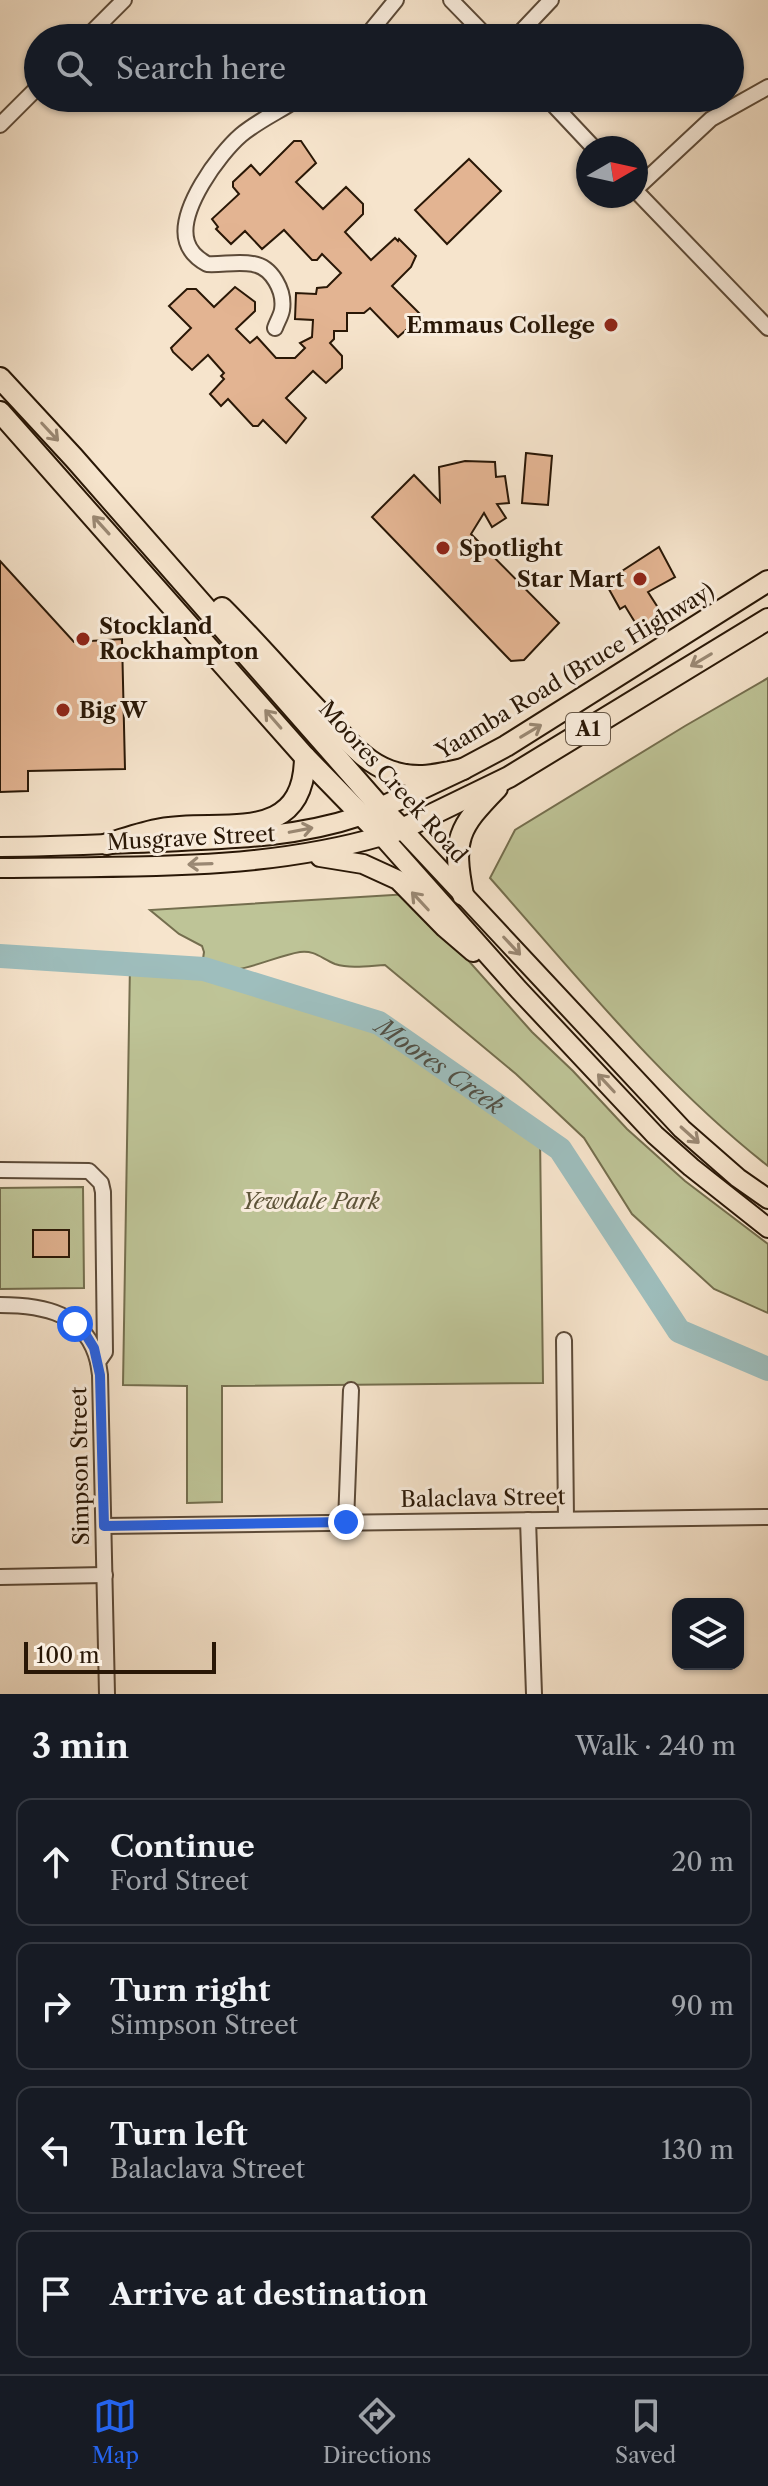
<!DOCTYPE html>
<html lang="en">
<head>
<meta charset="utf-8">
<style>
	:root { --surface:#171b24; --page:#20242c; --text:#f1f3f6; --muted:#9ea1a6; --line:#363941; --accent:#2563eb }
	body { margin:0; font-family:"Libre Caslon Text",serif; background:var(--page); color:var(--text) }
	.controls { position:absolute; right:24px; bottom:24px; display:grid; overflow:hidden; border-radius:16px; box-shadow:0 2px 6px #0004 }
	.controls button { width:72px; height:72px; display:grid; place-items:center; padding:0; border:0; border-bottom:2px solid var(--line); background:var(--surface); color:var(--text); font:40px sans-serif }
	.compass { position:absolute; left:576px; top:136px; width:72px; height:72px; border-radius:50%; background:var(--surface); box-shadow:0 2px 6px #0004; rotate:81deg }
	.scale { position:absolute; left:24px; bottom:20px; width:192px; box-sizing:border-box; padding-left:8px; border:4px solid #291706; border-top:0; font-size:22px; line-height:28px; white-space:nowrap; color:#291706; -webkit-text-stroke:6px #f9edde; paint-order:stroke }
	.stop { position:absolute; width:24px; height:24px; margin:-18px; border:6px solid #2563eb; border-radius:50%; background:#fff }
	.stop.end { background:#2563eb; border-color:#fff; box-shadow:0 2px 8px #0008 }
	.list { margin:0; padding:0; list-style:none }
	h2 { display:flex; justify-content:space-between; align-items:center; height:104px; margin:0; padding:0 32px; font-size:34px }
	h2 small { font-size:26px; font-weight:400; color:var(--muted) }
	.list li { display:grid; grid-template-columns:52px 1fr auto; gap:24px; align-items:center; box-sizing:border-box; height:128px; margin:0 16px 16px; padding:0 16px; border:2px solid var(--line); border-radius:16px }
	.list b { display:block; font-size:30px; white-space:nowrap }
	.list p { margin:0; font-size:26px; white-space:nowrap; color:var(--muted) }
	.list em { font-size:26px; font-style:normal; color:var(--muted) }
	.icon { flex:none; width:44px; height:44px; fill:none; stroke:currentColor; stroke-width:2; stroke-linecap:round; stroke-linejoin:round }
	.map { position:relative; flex:none; width:768px; height:1694px; overflow:hidden }
	.search { position:absolute; background:var(--surface); box-shadow:0 2px 6px #0004; left:24px; right:24px; top:24px; height:88px; display:flex; align-items:center; gap:20px; box-sizing:border-box; padding:0 28px; border-radius:44px; color:var(--muted); font-size:30px }
	.sheet { height:680px; background:var(--surface) }
	nav { display:flex; justify-content:space-around; align-items:center; box-sizing:border-box; height:112px; border-top:2px solid var(--line); background:var(--surface); font-size:22px; color:var(--muted) }
	nav a { display:grid; justify-items:center; gap:4px }
	nav .on { color:var(--accent) }
	.map>svg:first-child { display:block }
	.green { fill:#bec497; stroke:#746e4e; stroke-width:2 }
	.lines { fill:none; stroke-linecap:round; stroke-linejoin:round }
	.river { stroke:#9ebebd; stroke-width:24 }
	.building { fill:#e3b492; stroke:#291706; stroke-width:2 }
	.minor-casing { stroke:#5c4a38; stroke-width:18 }
	.major-casing { stroke:#291706; stroke-width:22 }
	.highway-casing { stroke:#291706; stroke-width:24 }
	.minor { stroke:#f9edde; stroke-width:14 }
	.major { stroke:#f6e4cc; stroke-width:18 }
	.highway { stroke:#f6e4cc; stroke-width:20 }
	.oneway { stroke:#9a8873 }
	.route { stroke:#2563eb; stroke-width:10 }
	.poi-dot { fill:#8f2418; stroke:#f9edde; stroke-width:3 }
	.labels { text-anchor:middle; dominant-baseline:central; stroke-width:6; stroke-linejoin:round; paint-order:stroke }
	.shield { fill:#f9edde; stroke:#675747; stroke-width:2 }
	.shield-label { font-size:20px; font-weight:bold; fill:#291706 }
	.poi-label { font-size:22px; font-weight:bold; fill:#291706; stroke:#f9edde; text-anchor:start }
	.street-label { font-size:22px; fill:#291706; stroke:#f9edde }
	.park-label { font-size:22px; font-style:italic; fill:#5d5439; stroke:#f9edde }
	.water-label { font-size:24px; font-style:italic; fill:#525146; stroke:#f9edde }
</style>
</head>
<body>
<div class="map">
<svg width="768" height="1694" viewBox="0 0 768 1694">
	<rect width="100%" height="100%" fill="#f6e4cc"/>
	<filter id="stains"><feTurbulence type="fractalNoise" baseFrequency=".0025" numOctaves="4"/><feColorMatrix values="0 0 0 0 .2 0 0 0 0 .09 0 0 0 0 .02 0 0 0 .5 -.17"/></filter>
	<radialGradient id="worn" r=".72"><stop offset=".6" stop-color="#630" stop-opacity="0"/><stop offset="1" stop-color="#630" stop-opacity=".3"/></radialGradient>
	<g class="green">
		<path d="M768,678V1166C663,1084 578,977 490,878L515,830L685,726Z"/>
		<path d="M409,894L532,1032L573,1071L627,1129L685,1181L768,1244V1313L714,1289L632,1214L584,1138L516,1074L385,965C368,966 351,969 335,964C322,959 315,950 300,952C269,957 234,980 202,966L204,952L202,946L179,934L150,910Z"/>
		<path d="M130,964L204,969L379,1023L540,1135L543,1383L222,1386V1502L187,1503V1386L123,1385Z"/>
		<path d="M83,1187L84,1288L0,1289V1188Z"/>
	</g>
	<g class="lines">
		<path class="river" id="s1" d="M0,956L204,969L379,1023L560,1149L679,1331L768,1369"/>
	</g>
	<g class="building">
		<path d="M294,141H301L316,163L296,182L323,209L346,187L363,204V214L345,232L371,260L395,238L398,241L399,239L416,256L411,267L392,286L422,316L398,337L370,308L364,313H347V331H334V339L330,343L342,356V368L326,383L313,371L286,398L306,418L286,443L263,420L258,426H253L228,399L221,406L210,394L224,379L221,376L224,373L208,355L192,370L173,352L171,348L191,328L169,306L187,289H196L214,307L235,287L255,302V311L236,329L250,343L257,337L276,358H295L305,348L300,343L312,337L313,320L295,319L296,293L316,294L317,288L327,287L341,273L322,254L317,260H312L284,230L262,249L245,231L231,244L216,229L218,227L212,219L239,194L233,187V182L251,165L260,175Z"/>
		<path d="M469,159L501,191L447,244L415,210Z"/>
		<path d="M526,453L552,456L548,505L522,503Z"/>
		<path d="M465,461L495,462L496,477L505,476L509,503L497,504L506,518L492,527L484,513L471,534L559,623L524,660L511,661L372,517L414,475L440,502L439,467Z"/>
		<path d="M659,547L675,577L648,592L664,617L641,632L625,606L620,609L605,582Z"/>
		<path d="M0,561L74,642L122,639L125,769L28,771V791L0,792Z"/>
		<rect x="33" y="1230" width="36" height="27"/>
	</g>
	<g class="lines">
		<g class="minor-casing">
			<g id="minor">
				<path d="M451,0L488,38"/>
				<path d="M86,38L124,0"/>
				<path d="M365,38L396,0"/>
				<path d="M515,38L551,0"/>
				<path d="M547,98L594,148"/>
				<path d="M0,125L38,87"/>
				<path d="M636,189L711,119L768,87"/>
				<path d="M636,191L768,328"/>
				<path d="M275,328C277,322 281,316 282,310C285,291 272,267 253,264C238,261 222,265 207,264C198,259 190,252 187,242C177,211 219,154 241,135C259,120 280,111 299,98"/>
				<path d="M0,1170L89,1171L101,1183L103,1192L105,1352L98,1362L100,1375L107,1694"/>
				<path d="M0,1305C44,1305 86,1313 98,1362"/>
				<path d="M564,1340L566,1519"/>
				<path d="M528,1520L534,1694"/>
				<path d="M346,1522L351,1390"/>
				<path d="M104,1526L768,1517"/>
				<path d="M0,1577L105,1575"/>
			</g>
		</g>
		<g class="major-casing">
			<g id="major">
				<path d="M402,829L682,1129L738,1178L768,1199"/>
				<path d="M0,847C53,847 107,844 160,842C228,839 295,838 360,816"/>
				<path d="M320,857L363,864L398,880L445,928L473,952"/>
				<path d="M0,868C128,866 258,872 382,836L519,990L655,1135L691,1167L768,1228"/>
			</g>
		</g>
		<g class="highway-casing">
			<g id="highway">
				<path d="M0,378L74,458L381,808L402,829"/>
				<path d="M0,412L305,757L382,836L402,829L509,777L768,619"/>
				<path d="M222,608C258,644 292,684 328,721C347,739 364,762 390,771C415,780 438,775 463,769"/>
				<path d="M372,812L463,769L506,746L768,581"/>
				<path d="M107,844C124,839 143,832 161,829C220,818 304,848 305,757"/>
				<path d="M463,895C452,839 458,828 497,788"/>
			</g>
		</g>
		<use href="#minor" class="minor"/>
		<use href="#major" class="major"/>
		<use href="#highway" class="highway"/>
	</g>
	<defs><path id="oneway-shaft" d="M-6 0H5M1.5-3L5.5 0L1.5 3" fill="none" stroke-width="1.6" stroke-linecap="round" stroke-linejoin="round" transform="scale(2)"/></defs>
	<g class="oneway">
		<use href="#oneway-shaft" transform="translate(50 432) rotate(47)"/>
		<use href="#oneway-shaft" transform="translate(101 525) rotate(-132)"/>
		<use href="#oneway-shaft" transform="translate(701 660) rotate(149)"/>
		<use href="#oneway-shaft" transform="translate(273 719) rotate(-131)"/>
		<use href="#oneway-shaft" transform="translate(531 731) rotate(-31)"/>
		<use href="#oneway-shaft" transform="translate(301 830) rotate(-11)"/>
		<use href="#oneway-shaft" transform="translate(200 864) rotate(178)"/>
		<use href="#oneway-shaft" transform="translate(420 901) rotate(-133)"/>
		<use href="#oneway-shaft" transform="translate(512 946) rotate(47)"/>
		<use href="#oneway-shaft" transform="translate(606 1083) rotate(-133)"/>
		<use href="#oneway-shaft" transform="translate(690 1135) rotate(42)"/>
	</g>
	<g class="lines">
		<path class="route" d="M75,1324L86,1335L94,1348L100,1375L104,1526L346,1522"/>
	</g>
	<g class="poi-dot">
		<circle cx="611" cy="325" r="8"/>
		<circle cx="443" cy="548" r="8"/>
		<circle cx="640" cy="579" r="8"/>
		<circle cx="83" cy="639" r="8"/>
		<circle cx="63" cy="710" r="8"/>
	</g>
	<g class="labels">
		<rect class="shield" x="566" y="713" width="44" height="32" rx="6"/>
		<g class="shield-label">
			<text x="588" y="729">A1</text>
		</g>
		<g class="poi-label">
			<text x="595" y="325" text-anchor="end">Emmaus College</text>
			<text x="459" y="548">Spotlight</text>
			<text x="624" y="579" text-anchor="end">Star Mart</text>
			<text x="99" y="626">Stockland<tspan x="99" dy="25">Rockhampton</tspan></text>
			<text x="79" y="710">Big W</text>
		</g>
		<g class="street-label">
			<text transform="translate(575 671) rotate(-31)">Yaamba Road (Bruce Highway)</text>
			<text transform="translate(393 782) rotate(48)">Moores Creek Road</text>
			<text transform="translate(191 838) rotate(-3)">Musgrave Street</text>
			<text transform="translate(80 1466) rotate(-91)">Simpson Street</text>
			<text transform="translate(483 1498) rotate(-1)">Balaclava Street</text>
		</g>
		<g class="park-label">
			<text x="311" y="1201">Yewdale Park</text>
		</g>
		<g class="water-label">
			<text stroke="none"><textPath href="#s1" startOffset="462">Moores Creek</textPath></text>
		</g>
	</g>
	<rect width="100%" height="100%" filter="url(#stains)"/>
	<rect width="100%" height="100%" fill="url(#worn)"/>
</svg>
<div class="controls">
<button><svg class="icon" aria-label="layers" viewBox="0 0 24 24"><path d="M12 4l9 5-9 5-9-5zM3 14l9 5 9-5"/></svg></button>
</div>
<svg class="compass" viewBox="-18 -18 36 36"><path d="M0-13l5 13h-10z" fill="#e53935"/><path d="M0 13l5-13h-10z" fill="#9ea1a6"/></svg>
<div class="scale">100 m</div>
<div class="stop" style="left:75px;top:1324px"></div>
<div class="stop end" style="left:346px;top:1522px"></div>
<div class="search"><svg class="icon" aria-label="search" viewBox="0 0 24 24"><circle cx="10" cy="10" r="6"/><path d="M15 15l6 6"/></svg>Search here</div>
</div>
<section class="sheet">
<h2>3 min<small>Walk · 240 m</small></h2>
<ul class="list">
<li><svg class="icon" aria-label="ahead" viewBox="0 0 24 24"><path d="M12 20V5M6 11l6-6 6 6"/></svg><div><b>Continue</b><p>Ford Street</p></div><em>20 m</em></li>
<li><svg class="icon" aria-label="right" viewBox="0 0 24 24"><path d="M7 20v-9h11M14 6l5 5-5 5"/></svg><div><b>Turn right</b><p>Simpson Street</p></div><em>90 m</em></li>
<li><svg class="icon" aria-label="left" viewBox="0 0 24 24"><path d="M17 20v-9H6M10 6l-5 5 5 5"/></svg><div><b>Turn left</b><p>Balaclava Street</p></div><em>130 m</em></li>
<li><svg class="icon" aria-label="arrive" viewBox="0 0 24 24"><path d="M6 21V4h12l-3 4 3 4H6"/></svg><div><b>Arrive at destination</b></div></li>
</ul>
</section>
<nav>
<a class="on"><svg class="icon" aria-label="map" viewBox="0 0 24 24"><path d="M3 6l6-2 6 2 6-2v14l-6 2-6-2-6 2zM9 4v14M15 6v14"/></svg>Map</a>
<a><svg class="icon" aria-label="directions" viewBox="0 0 24 24"><path d="M12 3l9 9-9 9-9-9zM9 14v-3h6M13 9l2 2-2 2"/></svg>Directions</a>
<a><svg class="icon" aria-label="saved" viewBox="0 0 24 24"><path d="M7 4h10v16l-5-4-5 4z"/></svg>Saved</a>
</nav>
</body>
</html>
